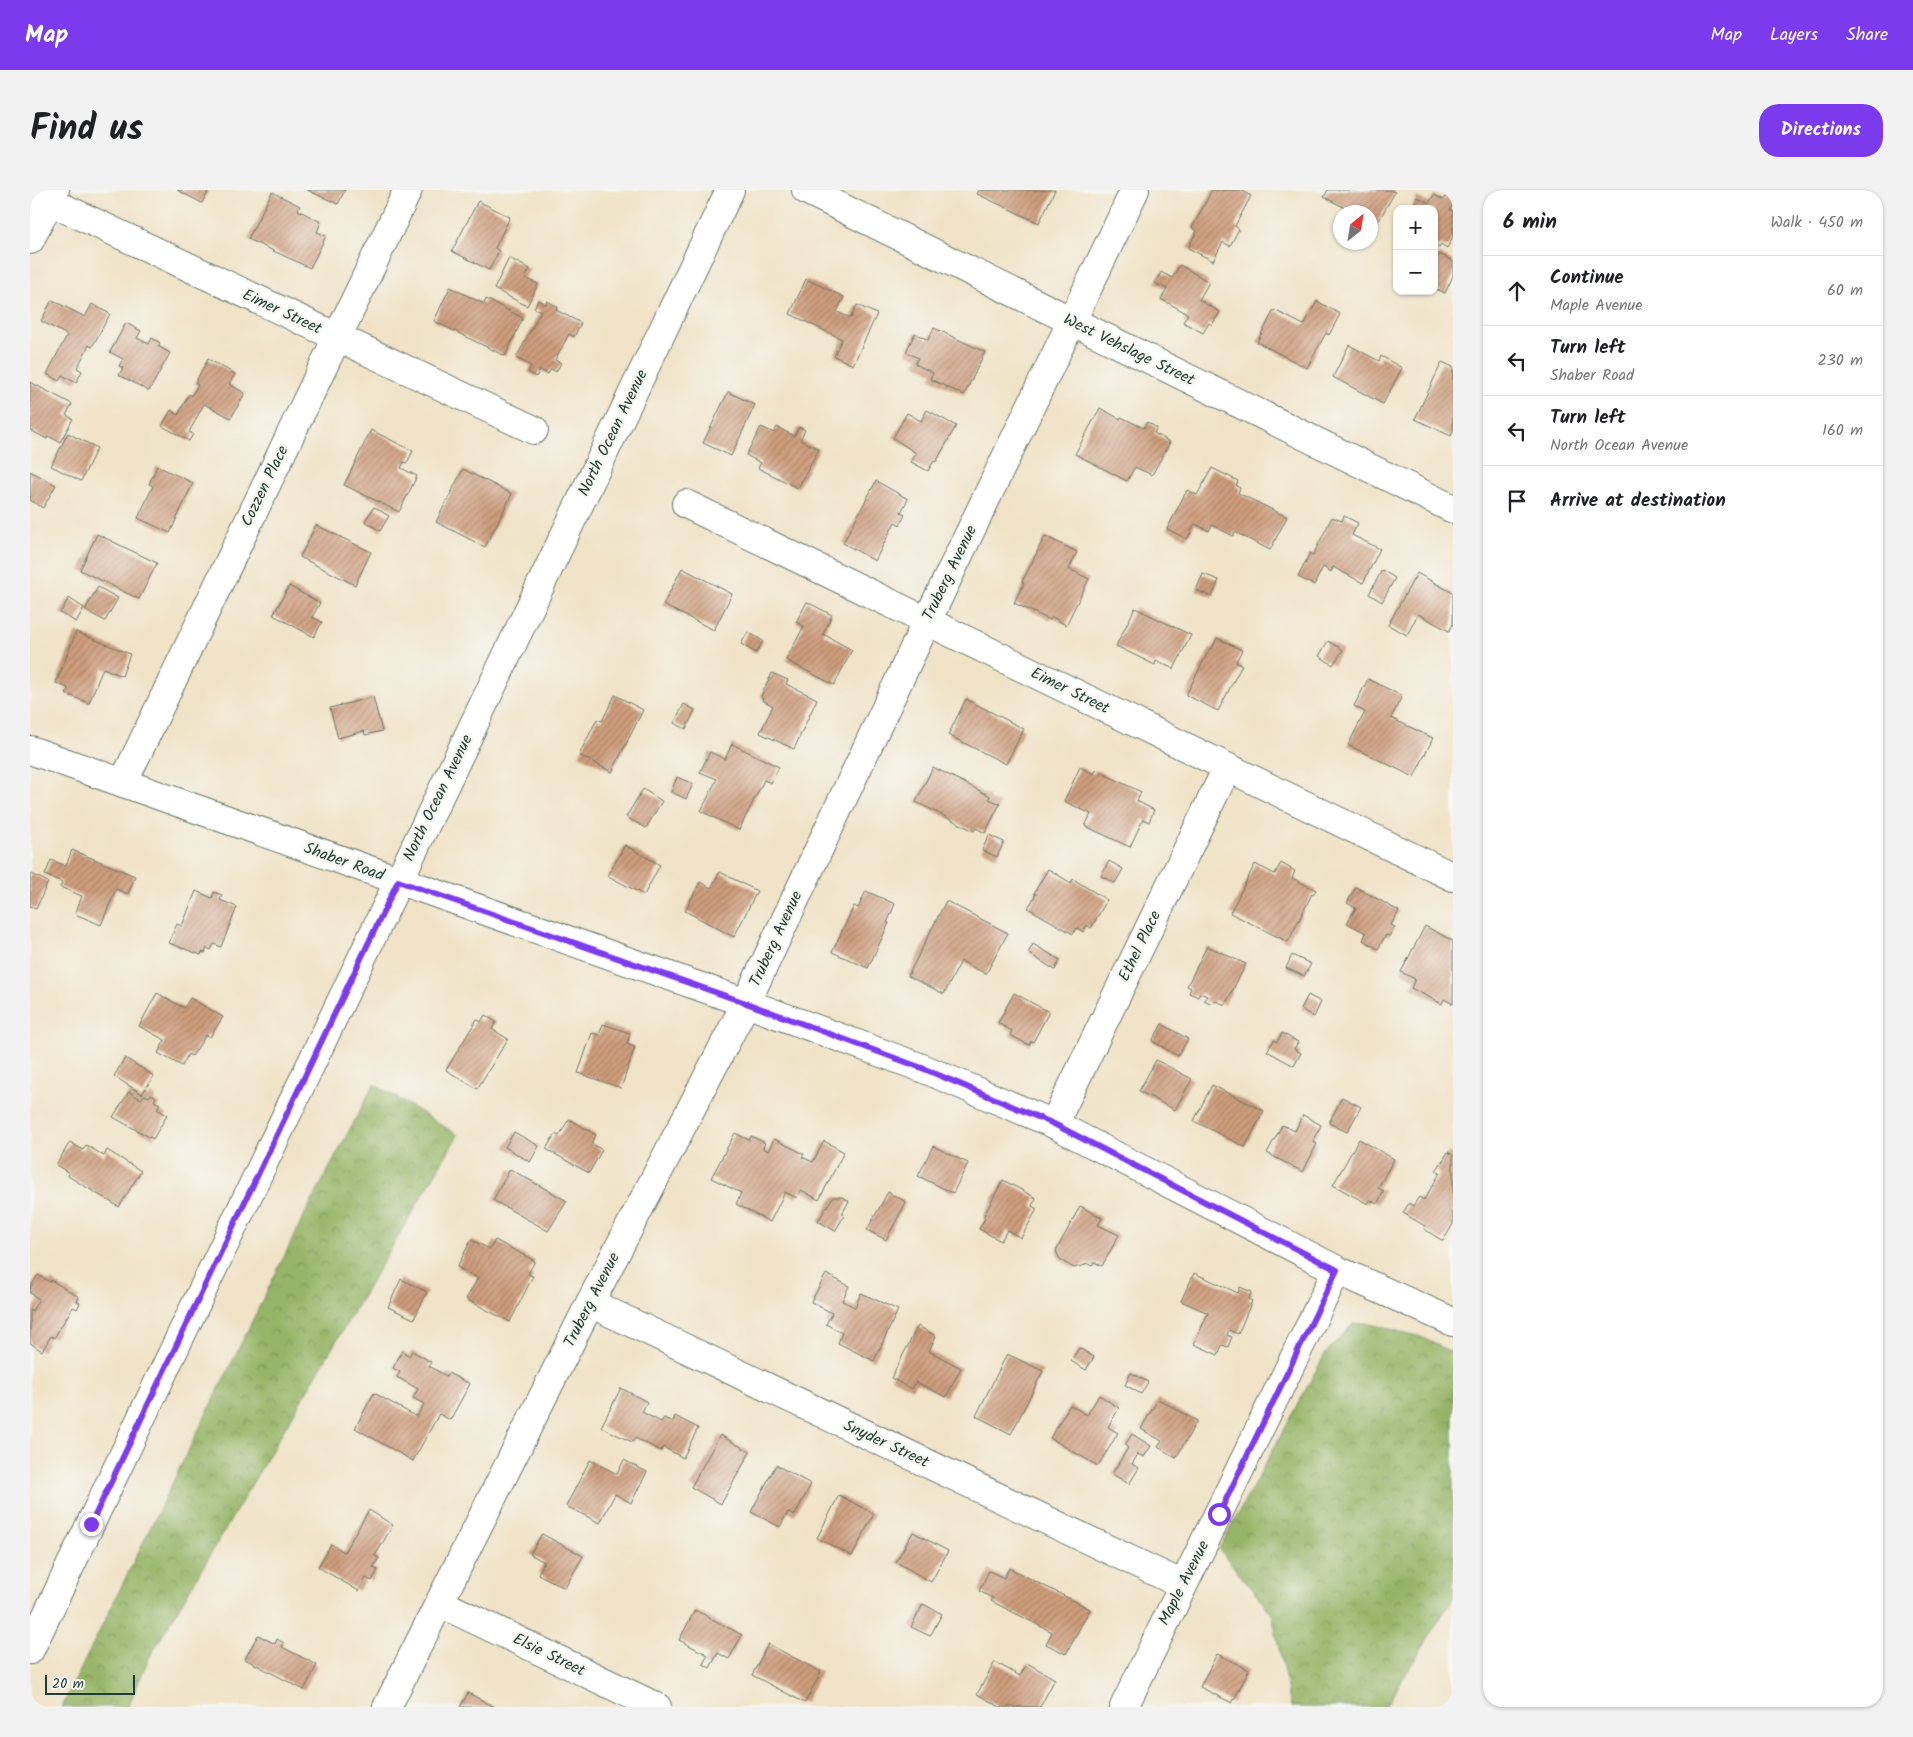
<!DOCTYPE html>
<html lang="en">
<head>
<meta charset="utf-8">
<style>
	:root { --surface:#fff; --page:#f2f2f2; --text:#202124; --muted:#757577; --line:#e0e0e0; --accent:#7c3aed }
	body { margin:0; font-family:Kalam,sans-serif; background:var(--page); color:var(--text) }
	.controls { position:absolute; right:15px; top:15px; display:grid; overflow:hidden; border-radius:10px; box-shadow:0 1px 4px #0004 }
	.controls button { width:45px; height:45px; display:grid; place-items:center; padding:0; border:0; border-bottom:1px solid var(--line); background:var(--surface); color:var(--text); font:25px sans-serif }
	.compass { position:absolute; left:1303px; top:15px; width:45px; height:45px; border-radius:50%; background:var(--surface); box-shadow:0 1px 4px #0004; rotate:30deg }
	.scale { position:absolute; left:15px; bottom:12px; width:90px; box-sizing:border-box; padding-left:5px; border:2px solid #1f3d34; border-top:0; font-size:14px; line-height:18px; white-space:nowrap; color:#1f3d34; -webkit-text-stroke:4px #f6f6f2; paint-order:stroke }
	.stop { position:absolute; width:15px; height:15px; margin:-11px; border:4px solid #7c3aed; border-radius:50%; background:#fff }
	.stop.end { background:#7c3aed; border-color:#fff; box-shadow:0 1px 5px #0008 }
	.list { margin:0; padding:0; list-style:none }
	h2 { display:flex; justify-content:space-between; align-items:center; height:65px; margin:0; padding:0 20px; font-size:21px }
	h2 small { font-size:16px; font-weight:400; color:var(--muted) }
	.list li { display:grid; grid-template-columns:32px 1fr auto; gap:15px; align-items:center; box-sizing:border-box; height:70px; padding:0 20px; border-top:1px solid var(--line) }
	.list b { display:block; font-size:19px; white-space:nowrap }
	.list p { margin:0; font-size:16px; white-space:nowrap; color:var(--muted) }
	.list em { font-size:16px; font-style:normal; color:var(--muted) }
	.icon { flex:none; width:28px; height:28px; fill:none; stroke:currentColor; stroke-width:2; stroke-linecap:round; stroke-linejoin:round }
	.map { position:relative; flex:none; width:1423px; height:1517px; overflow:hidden; border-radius:20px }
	header { display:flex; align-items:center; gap:30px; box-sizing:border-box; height:70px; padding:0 25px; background:var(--accent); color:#fff }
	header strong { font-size:24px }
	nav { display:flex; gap:28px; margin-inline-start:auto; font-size:18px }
	.intro { display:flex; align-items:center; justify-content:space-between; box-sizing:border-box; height:120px; padding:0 30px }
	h1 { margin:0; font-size:35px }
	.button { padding:12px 22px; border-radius:20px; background:var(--accent); color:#fff; font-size:18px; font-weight:700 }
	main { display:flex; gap:30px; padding:0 30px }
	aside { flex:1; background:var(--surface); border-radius:20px; box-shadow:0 1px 4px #0004 }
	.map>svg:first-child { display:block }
	.forest { fill:url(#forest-crowns); stroke:#5b794e }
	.building { fill:url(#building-hatch) }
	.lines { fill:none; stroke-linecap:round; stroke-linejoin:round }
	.minor-casing { stroke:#687767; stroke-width:30 }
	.major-casing { stroke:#687767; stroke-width:30 }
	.minor { stroke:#fff; stroke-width:28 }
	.major { stroke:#fff; stroke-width:28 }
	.route { stroke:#7c3aed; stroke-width:6 }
	.labels { text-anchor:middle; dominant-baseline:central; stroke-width:5; stroke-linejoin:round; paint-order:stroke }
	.street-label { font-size:16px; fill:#1f3d34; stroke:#f6f6f2 }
</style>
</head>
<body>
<header>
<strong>Map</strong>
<nav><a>Map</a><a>Layers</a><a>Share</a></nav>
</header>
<div class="intro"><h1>Find us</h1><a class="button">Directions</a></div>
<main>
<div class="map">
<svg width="1423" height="1517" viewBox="0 0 1423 1517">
	<defs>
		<pattern id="forest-crowns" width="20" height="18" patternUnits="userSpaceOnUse" patternTransform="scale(1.25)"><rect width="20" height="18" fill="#97b568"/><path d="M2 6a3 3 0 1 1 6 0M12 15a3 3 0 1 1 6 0" fill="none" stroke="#7b9456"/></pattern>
		<pattern id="building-hatch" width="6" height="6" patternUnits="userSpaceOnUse" patternTransform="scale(1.25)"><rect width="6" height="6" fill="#cf9d7d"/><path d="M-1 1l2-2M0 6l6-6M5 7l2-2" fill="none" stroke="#a78167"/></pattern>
	</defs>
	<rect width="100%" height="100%" fill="#f6f6f2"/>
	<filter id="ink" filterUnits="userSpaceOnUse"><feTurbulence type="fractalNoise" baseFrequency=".02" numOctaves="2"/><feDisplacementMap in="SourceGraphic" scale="10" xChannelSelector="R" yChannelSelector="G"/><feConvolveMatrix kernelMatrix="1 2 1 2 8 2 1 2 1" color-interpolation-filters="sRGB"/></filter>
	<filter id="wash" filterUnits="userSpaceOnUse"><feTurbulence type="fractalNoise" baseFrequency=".0096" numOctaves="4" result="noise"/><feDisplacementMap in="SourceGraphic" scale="20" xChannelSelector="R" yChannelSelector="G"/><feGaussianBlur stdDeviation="1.12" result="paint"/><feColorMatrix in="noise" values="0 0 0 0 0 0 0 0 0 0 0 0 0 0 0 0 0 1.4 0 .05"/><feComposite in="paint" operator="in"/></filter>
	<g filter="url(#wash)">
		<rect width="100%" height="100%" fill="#f0e3c7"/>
		<g class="forest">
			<path d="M344,894L428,945L118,1470L98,1517H32L275,1024Z"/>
			<path d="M1336,1133L1391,1147L1423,1163V1408L1355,1517H1261L1242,1424L1189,1359L1295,1164L1323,1134Z"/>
		</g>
		<g id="blocks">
			<g class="building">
				<path d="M147,0H179L172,13Z"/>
				<path d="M277,0H315L308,14Z"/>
				<path d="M949,0H1025L1009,33L947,4Z"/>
				<path d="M1182,0H1211L1221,6L1205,36L1209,39L1200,56L1193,52L1183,71L1158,58L1167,41L1162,38Z"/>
				<path d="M1298,0H1360L1365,2L1344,39L1340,37V22H1323L1294,7Z"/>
				<path d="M242,2L270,16L268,20L291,32L287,42L296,46L280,78L218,49Z"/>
				<path d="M1417,4L1423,7V14L1420,20L1423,21V47L1417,58L1411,54L1409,57L1404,54V19H1381L1387,7L1399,13L1404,5L1414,10Z"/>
				<path d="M448,11L480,27L465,58L469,61L459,80L422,61Z"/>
				<path d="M1409,64L1423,71V86L1415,103L1404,98V74Z"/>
				<path d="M479,68L500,79L495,88L508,94L497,116L464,99Z"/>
				<path d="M1150,75L1179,92L1169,110L1190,122L1182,135L1179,133L1173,143L1153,132L1158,124L1131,109L1137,99L1125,93L1131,82L1142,88Z"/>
				<path d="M776,89L814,107L807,122L821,128L827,115L847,124L823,175L804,166L812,149L760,124Z"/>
				<path d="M420,97L454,114L456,109L493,128L475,166L404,131Z"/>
				<path d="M22,110L55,127L62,114L80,124L62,157L59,155L47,178L52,181L46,193L32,185L29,191L17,184L37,145L11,131Z"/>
				<path d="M508,110L516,114L517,111L528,117L526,120L551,133L544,147L539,144L525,170L531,173L526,182L521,179L518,184L510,180L506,187L498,182L501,176L486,168L511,121L504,118Z"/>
				<path d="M1287,111L1310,124L1299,145L1296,143L1277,178L1227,152L1244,120L1274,135Z"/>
				<path d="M96,133L111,141L107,148L119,154L122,148L130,153L128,156L140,163L119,201L89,185L93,178L89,176L93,169L80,162Z"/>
				<path d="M904,138L955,162L934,205L900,189L903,183L885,174L888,168L876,162L885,143L898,150Z"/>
				<path d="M1319,155L1349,171L1351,166L1372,178L1353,214L1303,187Z"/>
				<path d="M178,169L205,184L199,194L215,203L201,228L174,214L159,242L163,244L159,251L132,236L141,220L148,225L159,204L161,206L168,195L165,193Z"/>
				<path d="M1412,172L1423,177V241L1421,246L1385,229Z"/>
				<path d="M0,192L42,214L36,225L43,229L30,252L18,246L17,249L0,240Z"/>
				<path d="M698,202L725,215L701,266L673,253Z"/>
				<path d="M1070,218L1090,229L1091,227L1114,238L1117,232L1127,238L1124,243L1140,252L1122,285L1105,277L1097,291L1045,264Z"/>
				<path d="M897,220L926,236L906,272L904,271L898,281L881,272L886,263L863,248L877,223L891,231Z"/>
				<path d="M731,237L744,243L747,237L764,246L769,237L775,240L770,250L789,259L768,298L728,278L731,273L716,265Z"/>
				<path d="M341,240L383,261L377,273L374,272L371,278L387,286L369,322L314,295Z"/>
				<path d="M38,243L67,258L51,291L21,276Z"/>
				<path d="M127,276L163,293L140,343L108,328L123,296L119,294Z"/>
				<path d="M1182,278L1208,291L1206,296L1210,298L1208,303L1257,327L1240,360L1205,342L1203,346L1182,335L1179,341L1165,334L1157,349L1137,339L1157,300L1167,305Z"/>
				<path d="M433,279L482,304L455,357L406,332Z"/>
				<path d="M0,281L26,295L13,318L0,310Z"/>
				<path d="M846,291L878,309L871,322L875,325L870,335L865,332L845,371L813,353Z"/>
				<path d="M344,317L359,326L350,341L335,331Z"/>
				<path d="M1314,326L1328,333L1322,345L1350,359L1333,393L1303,377L1301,382L1293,377L1284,395L1268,387L1280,363L1283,365L1302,327L1312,331Z"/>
				<path d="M286,335L341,362L325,395L270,367Z"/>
				<path d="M67,344L127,373L109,409L50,380Z"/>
				<path d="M1015,346L1047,362L1039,379L1059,389L1036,435L1022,427L1020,430L984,413L994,393L992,392Z"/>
				<path d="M652,378L702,404L684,440L633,415Z"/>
				<path d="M1352,380L1365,388L1352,412L1339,404Z"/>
				<path d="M1387,383L1423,403V434L1419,441L1388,424L1377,445L1358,435Z"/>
				<path d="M1173,384L1189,390L1182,407L1166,400Z"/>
				<path d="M259,396L290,413L282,427L292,432L284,447L243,425Z"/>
				<path d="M68,397L88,408L75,431L55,420Z"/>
				<path d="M39,408L54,418L46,432L30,423Z"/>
				<path d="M777,412L802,425L793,444L822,460L804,495L756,470L774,436L766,432Z"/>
				<path d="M1105,418L1161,445L1144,479L1126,471L1125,475L1086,456Z"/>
				<path d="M46,442L100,464L92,486L73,478L59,513L36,504L38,498L26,493Z"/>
				<path d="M718,442L733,451L726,463L711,454Z"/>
				<path d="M1187,448L1212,460L1206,472L1212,475L1188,521L1156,505L1180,458L1182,459Z"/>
				<path d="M1298,451L1313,460L1303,475L1289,466Z"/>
				<path d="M742,483L758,490L756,494L787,509L764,559L730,543L743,516L734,511L731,506Z"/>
				<path d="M1338,489L1372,506L1361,528L1403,548L1384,587L1318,555L1335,522L1324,516Z"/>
				<path d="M585,505L613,520L582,582L549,565L567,529L572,531Z"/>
				<path d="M343,507L352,541L335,545L334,541L308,548L300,518Z"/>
				<path d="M936,509L994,539L976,574L918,545Z"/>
				<path d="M654,514L665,520L656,539L644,533Z"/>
				<path d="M702,554L749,577L741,593L734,590L709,640L671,621L687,589L670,582L680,562L695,569Z"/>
				<path d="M903,577L960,606L959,609L970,614L955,643L946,638L944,641L886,612Z"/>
				<path d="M1050,577L1064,584L1066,580L1111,602L1107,611L1124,620L1119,632L1113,629L1100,657L1055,636L1061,624L1034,611Z"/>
				<path d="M647,587L663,594L656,609L641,602Z"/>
				<path d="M613,599L632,611L616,638L596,627Z"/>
				<path d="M959,645L974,652L967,667L952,660Z"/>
				<path d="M595,655L630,675L614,705L578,686Z"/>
				<path d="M42,660L105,686L98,704L86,699L71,735L45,724L52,706L30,697L32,692L15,685L21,670L36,676Z"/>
				<path d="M1079,671L1093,679L1085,693L1071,686Z"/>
				<path d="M1251,673L1265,681L1262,688L1286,700L1283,705L1282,704L1258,752L1200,723L1225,674L1245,684Z"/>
				<path d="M1018,679L1041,693L1043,689L1077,710L1061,738L1057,735L1053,742L1047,738L1043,744L998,718L1006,704L1004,703Z"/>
				<path d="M690,682L727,701L704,747L655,721L670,692L681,698Z"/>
				<path d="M0,683L18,692L6,719L0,716Z"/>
				<path d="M1326,697L1369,721L1361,735L1365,737L1359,746L1356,745L1348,759L1333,750L1336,743L1317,733L1326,718L1317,713Z"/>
				<path d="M166,701L182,708L184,702L192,705L190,710L207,717L191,757L184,754L181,760L177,758L175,763L172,762L171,765L139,753L147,734L152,736Z"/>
				<path d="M836,701L865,714L857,733H859L838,778L802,762L824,716L828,718Z"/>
				<path d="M916,711L978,743L956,784L931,771L914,804L878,786Z"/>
				<path d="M1395,736L1423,751V814L1414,809L1412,814L1381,798L1385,789L1371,782Z"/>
				<path d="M1003,754L1030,770L1025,780L998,763Z"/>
				<path d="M1177,756L1216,774L1195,815L1184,810L1182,814L1174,810L1177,806L1170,803L1168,807L1159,803L1161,798L1157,796Z"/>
				<path d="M1262,765L1281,774L1274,786L1256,778Z"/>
				<path d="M127,803L154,818L160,808L193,827L180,847L176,845L162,866L158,864L152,876L128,863L135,850L109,836Z"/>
				<path d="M984,803L1019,822L1003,852L1001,851L999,855L980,845L982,841L968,833Z"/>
				<path d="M1278,805L1291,812L1284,827L1271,819Z"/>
				<path d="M455,825L466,832L462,839L478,849L447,899L416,880L447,829L451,832Z"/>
				<path d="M573,834L600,843L597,854L605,857L591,898L548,883L562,843L569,845Z"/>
				<path d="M1132,834L1158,849L1148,866L1122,851Z"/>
				<path d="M1252,843L1268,852L1264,859L1271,863L1264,876L1237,861L1244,850L1247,852Z"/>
				<path d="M95,868L124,886L112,904L84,886Z"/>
				<path d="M1126,870L1162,889L1145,920L1109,901Z"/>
				<path d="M1182,895L1234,921L1215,957L1164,931Z"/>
				<path d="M99,902L111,909L114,905L119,907L121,904L126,907L124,911L130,914L127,919L137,925L123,949L83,927Z"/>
				<path d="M1312,907L1331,917L1317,942L1299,933Z"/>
				<path d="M1273,925L1291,935L1283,952L1287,954L1273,982L1237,963L1252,935L1265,941Z"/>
				<path d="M539,929L566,945L561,953L572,960L559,983L516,959L525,944L529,946Z"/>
				<path d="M484,942L509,956L500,972L475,957Z"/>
				<path d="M705,943L719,950L721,946L735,953L733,958L738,961L744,949L774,964L772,967L783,972L794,951L814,962L789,1010L771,1000L767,1008L755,1002L740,1032L706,1014L711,1003L681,988Z"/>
				<path d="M1329,949L1364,969L1348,998L1354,1001L1347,1014L1340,1010L1338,1014L1303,995Z"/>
				<path d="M40,952L53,960L56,955L74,966L77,960L111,981L89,1017L38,986L39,983L26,975Z"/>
				<path d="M903,956L938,973L923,1003L888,986Z"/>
				<path d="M1418,962L1423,965V1034L1413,1051L1394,1039L1395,1036L1373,1023L1379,1013L1383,1016L1389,1007L1394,1010L1410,983L1406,981Z"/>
				<path d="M480,979L537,1011L518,1041L463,1010Z"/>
				<path d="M973,990L1006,1008L1002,1016L1007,1019L991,1048L977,1040L971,1051L949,1039L955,1028L953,1027Z"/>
				<path d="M858,1002L876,1012L856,1050L837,1040Z"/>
				<path d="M803,1007H812L819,1011L812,1024L814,1026L805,1041L788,1031Z"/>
				<path d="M1050,1016L1072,1028L1068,1035L1089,1045L1072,1076L1064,1072L1062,1076L1056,1073L1055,1075L1044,1078L1030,1070L1026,1061Z"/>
				<path d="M441,1050L460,1059L465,1050L505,1071L498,1084L503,1086L480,1132L436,1109L448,1088L427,1077Z"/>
				<path d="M1164,1083L1208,1103L1210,1097L1222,1102L1218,1109L1222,1111L1208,1144L1199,1140L1197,1145L1202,1147L1198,1157L1192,1155L1188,1165L1164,1154L1178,1123L1151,1111Z"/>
				<path d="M796,1084L819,1096L812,1111L825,1117L831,1103L868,1120L844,1171L808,1153L812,1143L796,1134L802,1123L781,1112Z"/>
				<path d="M8,1085L20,1092L21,1090L49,1107L47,1111L50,1113L47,1119L43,1117L24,1148L21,1146L12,1161L0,1153V1120L2,1121L9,1109L0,1103V1098Z"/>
				<path d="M371,1089L397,1102L384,1129L358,1117Z"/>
				<path d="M888,1136L906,1146L899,1161L931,1178L916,1207L886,1192L882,1199L861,1188Z"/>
				<path d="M1049,1158L1064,1167L1056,1180L1041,1171Z"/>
				<path d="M372,1161L379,1166L382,1161L401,1172L399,1176L416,1186L418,1183L440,1194L420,1230L409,1224L383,1271L325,1238L344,1203L387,1227L394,1214L383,1208L388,1199L367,1187L370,1182L363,1178Z"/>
				<path d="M977,1164L1013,1181L981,1244L946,1226Z"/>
				<path d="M1101,1183L1118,1192L1111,1204L1095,1195Z"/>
				<path d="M591,1198L617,1212L612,1222L631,1232L634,1228L643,1232L645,1226L668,1238L653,1268L633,1257L631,1261L605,1248L602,1252L571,1237Z"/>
				<path d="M1069,1205L1089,1218L1078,1237L1088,1243L1068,1276L1020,1248L1040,1215L1057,1225Z"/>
				<path d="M1128,1209L1167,1231L1146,1268L1128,1257L1132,1251L1111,1239Z"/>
				<path d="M1102,1244L1121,1256L1114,1267L1108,1264L1102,1274L1109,1278L1099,1294L1082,1284L1098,1258L1095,1255Z"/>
				<path d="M690,1245L720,1262L691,1314L661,1297Z"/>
				<path d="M560,1270L587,1284L594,1270L617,1282L601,1313L585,1304L570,1333L536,1316Z"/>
				<path d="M746,1275L781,1294L765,1325L758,1322L750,1337L721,1322Z"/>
				<path d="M809,1305L844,1324L822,1366L787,1348Z"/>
				<path d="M339,1320L363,1335L345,1366L349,1368L343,1378L348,1380L342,1391L336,1388L329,1401L288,1377L301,1354L314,1362Z"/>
				<path d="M883,1342L918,1361L901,1392L866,1372Z"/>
				<path d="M512,1344L553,1366L535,1398L508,1384L514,1372L500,1364Z"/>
				<path d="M979,1378L1060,1419L1036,1464L1016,1454L1022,1442L961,1411L963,1408L949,1401L959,1381L974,1388Z"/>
				<path d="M893,1414L912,1424L900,1446L881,1437Z"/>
				<path d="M665,1420L712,1445L699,1469L688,1463L680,1478L673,1474L678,1465L649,1450Z"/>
				<path d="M228,1445L245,1454L247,1449L254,1453L252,1457L287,1475L274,1500L215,1469Z"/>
				<path d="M738,1454L791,1482L775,1513L722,1485Z"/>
				<path d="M1187,1464L1219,1480L1202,1513L1170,1497Z"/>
				<path d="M965,1472L990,1486L997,1473L1025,1489L1010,1517H970L947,1504Z"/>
				<path d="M438,1503L465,1517H430Z"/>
			</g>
		</g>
	</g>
	<g filter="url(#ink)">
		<use href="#blocks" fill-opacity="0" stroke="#687767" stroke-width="1"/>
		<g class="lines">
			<g class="minor-casing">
				<g id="minor">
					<path d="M776,0L1423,319"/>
					<path d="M0,2L504,240"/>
					<path d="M0,50L25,0"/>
					<path d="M656,314L1423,687"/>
					<path d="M0,560L716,813L892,878L1024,934L1307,1080L1423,1132"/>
					<path d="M93,593L378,0"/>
					<path d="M1024,934L1197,578"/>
					<path d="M560,1113L1153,1395"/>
					<path d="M410,1413L627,1517"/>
					<path d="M357,1517L560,1113L716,813L897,431L1105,0"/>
					<path d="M1094,1517L1307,1080"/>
				</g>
			</g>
			<g class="major-casing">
				<path id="major" d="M0,1460L700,0"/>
			</g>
			<use href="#minor" class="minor"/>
			<use href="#major" class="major"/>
		</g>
	</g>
	<g class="lines" filter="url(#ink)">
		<path class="route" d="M61,1334L368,691L716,813L892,878L1024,934L1307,1080L1189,1324"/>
	</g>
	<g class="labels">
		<g class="street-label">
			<text transform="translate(252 122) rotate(25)">Eimer Street</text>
			<text transform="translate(1099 160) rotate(26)">West Vehslage Street</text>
			<text transform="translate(583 243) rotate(-64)">North Ocean Avenue</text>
			<text transform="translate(235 296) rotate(-64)">Cozzen Place</text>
			<text transform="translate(920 383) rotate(-64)">Truberg Avenue</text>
			<text transform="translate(1040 501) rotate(26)">Eimer Street</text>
			<text transform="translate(408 608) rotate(-64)">North Ocean Avenue</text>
			<text transform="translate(314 672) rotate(20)">Shaber Road</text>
			<text transform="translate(746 749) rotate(-65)">Truberg Avenue</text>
			<text transform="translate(1110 756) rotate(-64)">Ethel Place</text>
			<text transform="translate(562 1110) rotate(-63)">Truberg Avenue</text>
			<text transform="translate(856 1254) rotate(25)">Snyder Street</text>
			<text transform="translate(1154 1393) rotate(-63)">Maple Avenue</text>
			<text transform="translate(519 1465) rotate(26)">Elsie Street</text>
		</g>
	</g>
</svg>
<div class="controls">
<button>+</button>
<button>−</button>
</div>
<svg class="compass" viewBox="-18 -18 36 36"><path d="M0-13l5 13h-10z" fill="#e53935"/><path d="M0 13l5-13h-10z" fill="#757577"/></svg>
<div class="scale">20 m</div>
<div class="stop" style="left:1189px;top:1324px"></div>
<div class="stop end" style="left:61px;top:1334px"></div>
</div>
<aside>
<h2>6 min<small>Walk · 450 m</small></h2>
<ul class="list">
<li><svg class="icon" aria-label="ahead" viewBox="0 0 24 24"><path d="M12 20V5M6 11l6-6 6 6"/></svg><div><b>Continue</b><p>Maple Avenue</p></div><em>60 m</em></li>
<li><svg class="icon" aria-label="left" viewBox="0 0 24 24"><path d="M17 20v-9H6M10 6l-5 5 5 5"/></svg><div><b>Turn left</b><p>Shaber Road</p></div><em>230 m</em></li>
<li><svg class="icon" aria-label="left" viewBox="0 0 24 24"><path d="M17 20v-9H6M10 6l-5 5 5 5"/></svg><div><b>Turn left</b><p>North Ocean Avenue</p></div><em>160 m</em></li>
<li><svg class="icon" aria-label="arrive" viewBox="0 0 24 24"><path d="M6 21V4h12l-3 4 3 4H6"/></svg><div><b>Arrive at destination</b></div></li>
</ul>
</aside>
</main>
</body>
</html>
